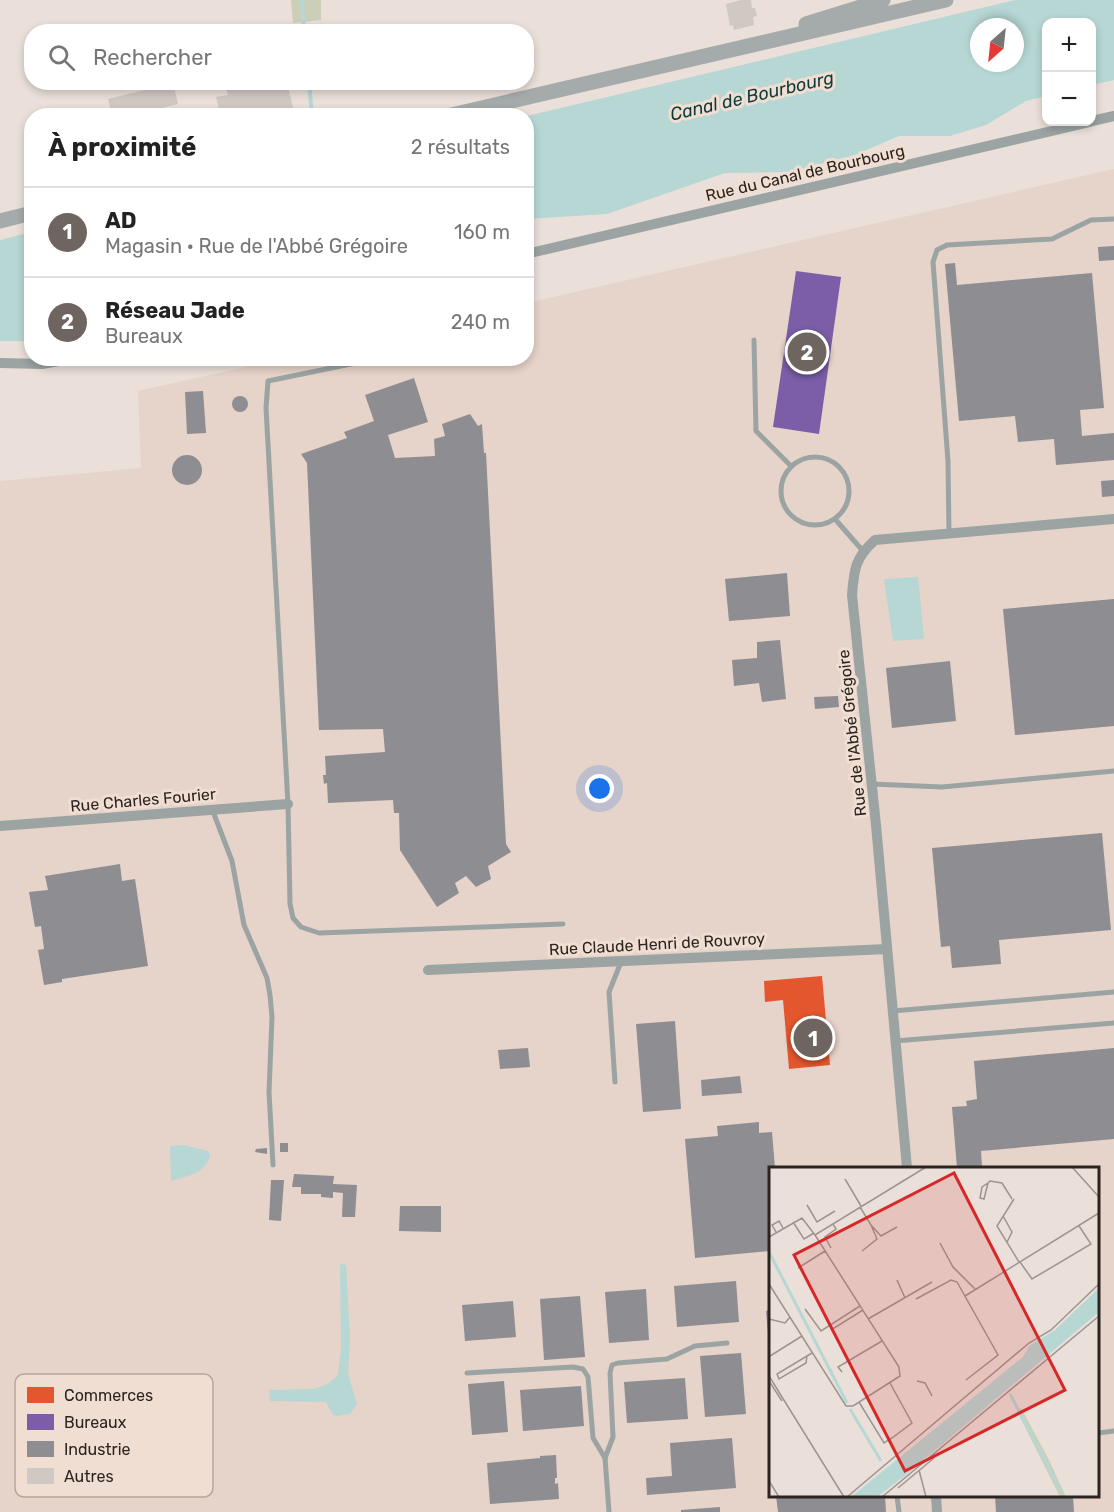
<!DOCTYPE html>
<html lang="fr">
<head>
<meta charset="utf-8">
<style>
	:root { --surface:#fff; --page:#f2f2f2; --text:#222; --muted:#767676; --line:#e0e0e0; --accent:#6e6561 }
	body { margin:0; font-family:Rubik,sans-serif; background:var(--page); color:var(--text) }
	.controls { position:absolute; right:18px; top:18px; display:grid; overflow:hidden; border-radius:12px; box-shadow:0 3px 9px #0003 }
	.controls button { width:54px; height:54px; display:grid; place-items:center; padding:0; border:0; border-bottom:2px solid var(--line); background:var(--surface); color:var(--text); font:30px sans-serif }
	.compass { position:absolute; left:970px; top:18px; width:54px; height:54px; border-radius:50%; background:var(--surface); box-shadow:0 3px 9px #0003; rotate:207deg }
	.you { position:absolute; left:600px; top:789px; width:21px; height:21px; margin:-15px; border:4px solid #fff; border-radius:50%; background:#1a73e8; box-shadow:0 0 0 9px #1a73e833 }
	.badge { display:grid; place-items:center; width:39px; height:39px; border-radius:50%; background:var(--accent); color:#fff; font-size:20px; font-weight:700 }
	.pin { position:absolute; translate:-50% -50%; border:3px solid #fff; box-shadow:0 2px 6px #0006 }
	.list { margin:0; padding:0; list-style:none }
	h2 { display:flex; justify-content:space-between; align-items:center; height:78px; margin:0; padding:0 24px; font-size:26px }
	h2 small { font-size:20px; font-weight:400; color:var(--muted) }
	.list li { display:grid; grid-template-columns:39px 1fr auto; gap:18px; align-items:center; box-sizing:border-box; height:90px; padding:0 24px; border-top:2px solid var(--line) }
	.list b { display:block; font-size:22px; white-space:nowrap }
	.list p { margin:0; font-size:20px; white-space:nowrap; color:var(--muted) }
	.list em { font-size:20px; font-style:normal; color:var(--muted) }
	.icon { flex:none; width:33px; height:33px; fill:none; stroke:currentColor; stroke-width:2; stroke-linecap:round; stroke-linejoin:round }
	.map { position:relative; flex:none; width:1114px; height:1512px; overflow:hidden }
	.search { position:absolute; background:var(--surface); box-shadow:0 3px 9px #0003; left:24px; top:24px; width:510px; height:66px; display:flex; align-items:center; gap:15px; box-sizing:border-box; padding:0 21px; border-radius:24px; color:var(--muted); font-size:22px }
	.panel { position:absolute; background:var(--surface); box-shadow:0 3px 9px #0003; left:24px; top:108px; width:510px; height:258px; border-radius:24px }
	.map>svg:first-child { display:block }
	.built { fill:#e6d3c9; fill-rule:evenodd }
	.green { fill:#ccceb8 }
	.water { fill:#b7d7d4; fill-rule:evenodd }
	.shops { fill:#e4572e }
	.offices { fill:#7b5ea7 }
	.industry { fill:#8d8d92 }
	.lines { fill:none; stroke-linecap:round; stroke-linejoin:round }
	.stream { stroke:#b7d7d4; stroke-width:4 }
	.building { fill:#d0c8c3 }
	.service { stroke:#9ba4a3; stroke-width:5 }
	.minor { stroke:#9ba4a3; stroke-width:10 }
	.secondary { stroke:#a5aaaa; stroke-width:15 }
	.labels { text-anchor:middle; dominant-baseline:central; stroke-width:6; stroke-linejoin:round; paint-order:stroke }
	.street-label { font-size:16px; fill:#2b2420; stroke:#f1ded2 }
	.water-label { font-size:18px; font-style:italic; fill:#0b3b3b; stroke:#f1ded2 }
	.inset-river { fill:none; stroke:#b7d7d4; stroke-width:3 }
	.inset-road { fill:none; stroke:#9e948f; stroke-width:1.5 }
	.view { fill:#d62828; fill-opacity:0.15; stroke:#d62828; stroke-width:3 }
	.inset-edge { fill:none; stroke:#2b2420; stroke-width:3 }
	.key { fill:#f1ded2; stroke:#b6a69d; stroke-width:1.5 }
	.key-label { font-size:16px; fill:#2b2420 }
</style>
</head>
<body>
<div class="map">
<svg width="1114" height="1512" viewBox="0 0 1114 1512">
	<rect width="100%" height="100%" fill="#eadfd9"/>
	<path class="built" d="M1114,169V1512H0V481L141,468L138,391L282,359L526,358L527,303ZM770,1168H1098V1496H770Z"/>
	<path class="green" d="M291,0H321V20L293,23Z"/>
	<g class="water">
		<path d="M1015,0H1114V80L1092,85V22H1046V96L1026,101L986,125L950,136H899L855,155L789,172L725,173L607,214L527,219V116ZM979,27H1015V63H979Z"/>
		<path d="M31,232V341H0V240Z"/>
		<path d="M918,577L924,639L893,641L884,579Z"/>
		<path d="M184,1145L208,1151L210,1156C205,1174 187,1176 171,1181L170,1146Z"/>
		<path d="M340,1264L346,1265L350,1338L348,1374L357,1404L350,1414L337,1416L333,1415L326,1402L270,1401L269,1390L314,1389L328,1384L338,1375L341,1349Z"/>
	</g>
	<path class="shops" d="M822,976L830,1065L789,1069L783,1000L765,1002L764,981Z"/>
	<path class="offices" d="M796,271L841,277L819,434L773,427Z"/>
	<g class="industry">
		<path d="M1114,246V260L1099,261L1098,247Z"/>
		<path d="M955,263L957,285L1092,273L1104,408L1080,410L1082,436L1114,433V460L1056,465L1054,439L1018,442L1015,416L959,421L945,264Z"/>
		<path d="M414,378L428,422L388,435L395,458L435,456L434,439L445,436L442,424L470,414L478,426L482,424L484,453H486L506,844L511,852L488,866L491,879L476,887L466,876L455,883L459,893L437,907L400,850L399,813H394L393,800L328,803L327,783L324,784L323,775H326L325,756L385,752L383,729L319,730L307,463L301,454L347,438L344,432L374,421L365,395Z"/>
		<path d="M203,391L206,433L187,434L185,392Z"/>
		<circle cx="240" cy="404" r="8"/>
		<circle cx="187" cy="470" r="15"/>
		<path d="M1114,480V496L1102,497L1101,481Z"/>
		<path d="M787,573L790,616L729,621L725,579Z"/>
		<path d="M1114,599V726L1015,735L1003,609Z"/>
		<path d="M780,640L786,699L762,702L759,683L734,686L732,660L757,658V642Z"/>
		<path d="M950,661L956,721L892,728L886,668Z"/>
		<path d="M838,696L839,707L815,709L814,697Z"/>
		<path d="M1102,833L1111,930L999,940L1001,964L952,968L950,946L941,947L932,848Z"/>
		<path d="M120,864L122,881L135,879L148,966L62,979V982L44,985L38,950L44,949L41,926L35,927L29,892L48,890L45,876Z"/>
		<path d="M675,1021L681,1109L643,1112L636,1024Z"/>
		<path d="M528,1048L530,1067L500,1069L498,1050Z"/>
		<path d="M1114,1048V1139L981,1151L982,1167L957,1168L952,1107L967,1106L966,1101L977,1099L974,1061Z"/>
		<path d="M740,1076L742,1093L702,1096L701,1080Z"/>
		<path d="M759,1122V1133L772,1132L775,1168H770V1251L695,1258L685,1139L718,1136L717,1126Z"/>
		<rect x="280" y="1143" width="8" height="9"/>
		<path d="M267,1148V1154L255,1152L256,1149Z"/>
		<path d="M294,1174L334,1176L333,1184L357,1185L355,1217H342L343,1193L333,1192V1198L321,1197V1194H301V1187H292Z"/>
		<path d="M271,1180H284L281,1221L269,1220Z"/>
		<path d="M400,1206H441V1232L399,1231Z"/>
		<path d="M736,1281L739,1322L677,1327L674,1286Z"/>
		<path d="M646,1289L649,1340L609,1343L605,1292Z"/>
		<path d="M580,1296L585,1357L544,1360L540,1299Z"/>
		<path d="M513,1301L516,1337L465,1341L462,1305Z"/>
		<path d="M770,1310V1344H769L766,1311Z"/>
		<path d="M741,1353L746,1414L705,1417L700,1356Z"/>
		<path d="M685,1378L688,1419L627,1423L624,1382Z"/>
		<path d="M504,1381L508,1432L472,1435L468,1384Z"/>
		<path d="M581,1386L584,1426L523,1431L520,1390Z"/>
		<path d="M732,1438L736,1488L647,1495L646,1478L672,1476L670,1443Z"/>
		<path d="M556,1455L557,1478H555V1484L558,1483L559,1499L490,1504L487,1463L540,1458V1456Z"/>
		<path d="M776,1496H885L886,1512H778Z"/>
		<path d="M995,1496H1073L1074,1512H996Z"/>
		<path d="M720,1507V1512H681V1510Z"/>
	</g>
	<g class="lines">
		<g class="stream">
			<path d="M302,0L304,32"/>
			<path d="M309,82L312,116"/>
		</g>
	</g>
	<g class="building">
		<path d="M741,0H751L752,8H755L757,16L753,17L754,25L734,30L733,25L730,26L726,4Z"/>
		<path d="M78,82H104L105,83L80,89Z"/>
		<path d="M224,82H287L295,116H270L269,113L259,116H221L216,97L228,95Z"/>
		<path d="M173,83L178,104L132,116H112L108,99Z"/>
	</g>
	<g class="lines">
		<g class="service">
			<path d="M754,340L756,431L791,466"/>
			<path d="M380,358L268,381L266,408L288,804L290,904L293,918L301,927L319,933L563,924"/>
			<circle cx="815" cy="491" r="34"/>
			<path d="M835,519L863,551"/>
			<path d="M949,534L948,461L933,262L937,250L947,245L1052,239L1091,220L1114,219"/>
			<path d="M872,784L942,787L1114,771"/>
			<path d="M212,809L232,861L244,925L267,978L270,995L272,1017L269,1092L273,1165"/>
			<path d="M893,1011L1114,992"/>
			<path d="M895,1041L1114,1023"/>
			<path d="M615,1082L609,992L621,962"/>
			<path d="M467,1373L573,1367L583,1369L588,1377L593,1438L605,1458L613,1437L610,1373L612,1365L618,1363L667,1359L695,1346L727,1343"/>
			<path d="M1098,1433L1114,1431"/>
			<path d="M605,1458L609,1512"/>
			<path d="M897,1496L899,1512"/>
		</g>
		<g class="minor">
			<path d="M1092,121L1114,116"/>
			<path d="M526,254L1090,122"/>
			<path d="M0,363L42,364L76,358"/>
			<path d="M0,826L288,804"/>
			<path d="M428,970L887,949"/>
			<path d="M907,1168L876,825L852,595C854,569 855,558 875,540L1114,519"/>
			<path d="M936,1496L937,1512"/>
		</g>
		<g class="secondary">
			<path d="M806,24L883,0"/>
			<path d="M447,116L946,0"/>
			<path d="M0,221L32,213"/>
		</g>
	</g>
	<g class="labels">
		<g class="street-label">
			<text transform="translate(805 173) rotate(-13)">Rue du Canal de Bourbourg</text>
			<text transform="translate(852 733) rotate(-96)">Rue de l'Abbé Grégoire</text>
			<text transform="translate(143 800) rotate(-5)">Rue Charles Fourier</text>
			<text transform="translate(657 944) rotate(-3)">Rue Claude Henri de Rouvroy</text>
		</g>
		<g class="water-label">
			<text transform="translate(752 96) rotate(-13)">Canal de Bourbourg</text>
		</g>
	</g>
	<g transform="translate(769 1167)">
		<rect width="330" height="330" fill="#eadfd9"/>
		<path d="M252,241L279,291L297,330H291L248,244Z" fill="#ccceb8"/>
		<path d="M330,121V145L138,307L108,330H82L254,190L260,179L286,163Z" fill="#b7d7d4"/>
		<path class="inset-river" d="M0,85L78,236M241,227L295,330M81,242L112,294"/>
		<path class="inset-road" d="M303,0L330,30M76,12L92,39M219,16L215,32L211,31L213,20L219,16L221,14L233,16L243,32M245,32L228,59L250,95M38,38L48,55L66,44M91,40L102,58M234,49L243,65L238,75M24,55L35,72L45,66M7,65L3,58L10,54L14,61M0,70L33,51L46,68L157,0M171,76L184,100L206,122M62,81L56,70L67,62L64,57M93,84L108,72L102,58L112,69L128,60M251,95L263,112L322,77L310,59M29,101L56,84M128,113L136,131M0,117L77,239H84L131,209L130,200L46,68M196,129L330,46M147,132L182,113L188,115L229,188L197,213M36,142L52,164L91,139M0,152L16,156L21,150M99,152L163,115M62,163L94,143M1,189L33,169M38,189L37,196L10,212L8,207L43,186M73,205L69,200L113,174M0,209L75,330M0,214L13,234M148,214L156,216L163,229M90,235L115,276L123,271L143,256L121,216M150,303L157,330M0,314L10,330M129,321L165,291M78,330L260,176L282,163L330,117M113,330L330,149"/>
		<path class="view" d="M185,6L296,223L136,304L25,88Z"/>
		<rect width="330" height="330" class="inset-edge"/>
	</g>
	<rect x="15" y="1374" width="198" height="123" rx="9" class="key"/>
	<rect x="27" y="1387" width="27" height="16" fill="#e4572e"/>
	<rect x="27" y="1414" width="27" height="16" fill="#7b5ea7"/>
	<rect x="27" y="1441" width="27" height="16" fill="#8d8d92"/>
	<rect x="27" y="1468" width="27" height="16" fill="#d0c8c3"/>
	<g class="key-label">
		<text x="64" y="1401">Commerces</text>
		<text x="64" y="1428">Bureaux</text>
		<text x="64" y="1455">Industrie</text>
		<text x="64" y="1482">Autres</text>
	</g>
</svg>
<div class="controls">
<button>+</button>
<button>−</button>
</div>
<svg class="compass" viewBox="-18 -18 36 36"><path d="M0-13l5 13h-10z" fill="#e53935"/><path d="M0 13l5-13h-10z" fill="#767676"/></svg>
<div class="you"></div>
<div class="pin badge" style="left:813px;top:1038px">1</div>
<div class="pin badge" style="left:807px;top:352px">2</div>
<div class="search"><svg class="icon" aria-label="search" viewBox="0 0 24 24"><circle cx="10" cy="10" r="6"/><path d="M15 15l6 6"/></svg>Rechercher</div>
<section class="panel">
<h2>À proximité<small>2 résultats</small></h2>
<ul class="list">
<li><span class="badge">1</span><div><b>AD</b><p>Magasin · Rue de l'Abbé Grégoire</p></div><em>160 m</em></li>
<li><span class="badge">2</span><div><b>Réseau Jade</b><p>Bureaux</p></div><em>240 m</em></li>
</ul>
</section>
</div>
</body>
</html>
